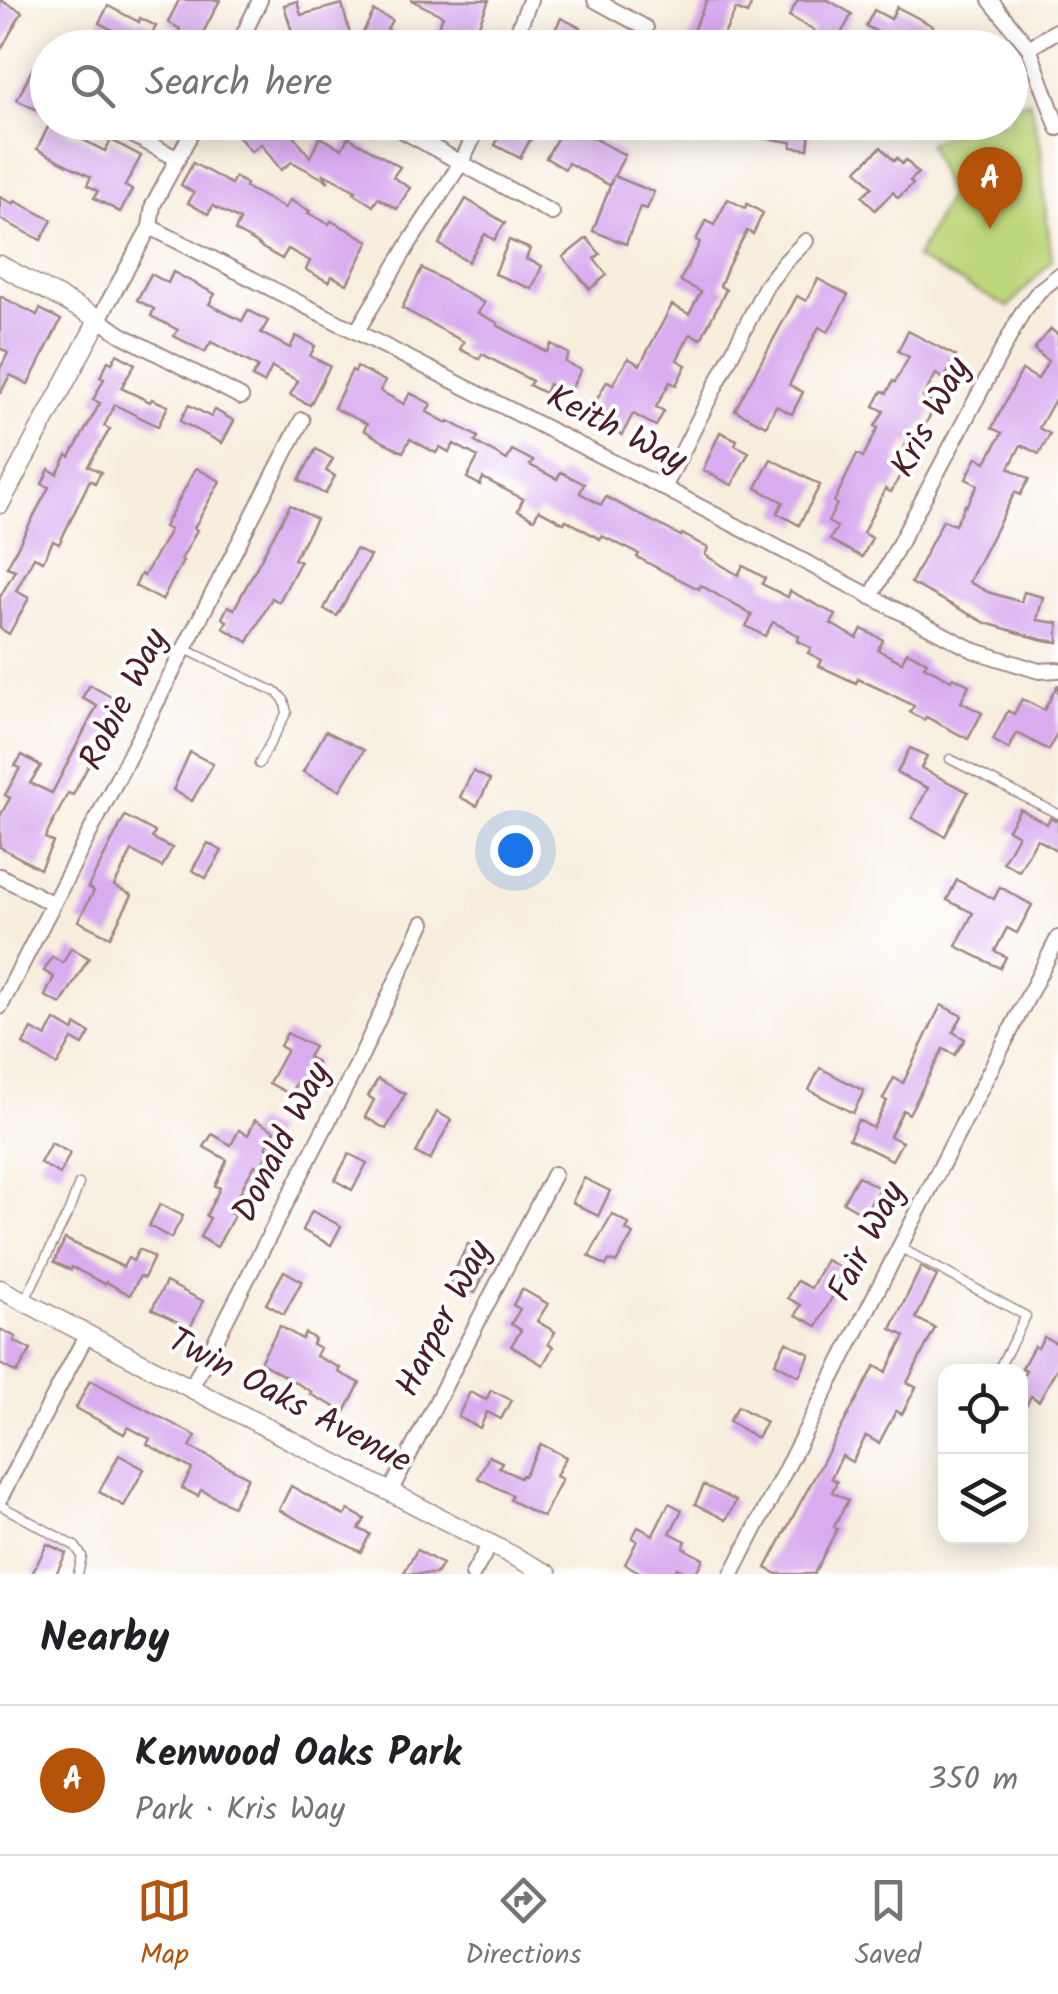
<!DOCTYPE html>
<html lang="en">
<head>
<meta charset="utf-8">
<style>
	:root { --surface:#fff; --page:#f2f2f2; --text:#202124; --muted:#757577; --line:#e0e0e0; --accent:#b45309 }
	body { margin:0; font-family:Kalam,sans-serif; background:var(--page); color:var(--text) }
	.controls { position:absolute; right:30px; bottom:30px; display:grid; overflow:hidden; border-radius:20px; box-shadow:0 5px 25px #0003 }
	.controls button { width:90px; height:90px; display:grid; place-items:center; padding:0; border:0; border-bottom:2px solid var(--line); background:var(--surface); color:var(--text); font:50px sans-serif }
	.you { position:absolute; left:515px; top:850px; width:35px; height:35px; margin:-25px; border:8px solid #fff; border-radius:50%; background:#1a73e8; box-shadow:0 0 0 15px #1a73e833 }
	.badge { display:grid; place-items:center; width:65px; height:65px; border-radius:50%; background:var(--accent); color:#fff; font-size:32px; font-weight:700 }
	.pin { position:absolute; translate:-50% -82px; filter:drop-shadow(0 2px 5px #0008) }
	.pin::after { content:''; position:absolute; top:52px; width:35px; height:30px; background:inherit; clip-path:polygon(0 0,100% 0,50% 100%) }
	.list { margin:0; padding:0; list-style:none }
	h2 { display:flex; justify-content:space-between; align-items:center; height:130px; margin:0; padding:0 40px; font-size:42px }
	h2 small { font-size:32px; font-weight:400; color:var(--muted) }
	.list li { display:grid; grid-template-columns:65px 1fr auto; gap:30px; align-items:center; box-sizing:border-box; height:150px; padding:0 40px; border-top:2px solid var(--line) }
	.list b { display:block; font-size:38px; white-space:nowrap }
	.list p { margin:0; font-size:32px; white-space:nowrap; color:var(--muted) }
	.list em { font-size:32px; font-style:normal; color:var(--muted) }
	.icon { flex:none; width:55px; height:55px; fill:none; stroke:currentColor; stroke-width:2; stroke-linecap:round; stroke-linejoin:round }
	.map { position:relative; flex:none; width:1058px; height:1574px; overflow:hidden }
	.search { position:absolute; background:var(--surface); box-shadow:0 5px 25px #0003; left:30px; right:30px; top:30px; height:110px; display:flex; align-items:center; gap:25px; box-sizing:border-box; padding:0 35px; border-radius:55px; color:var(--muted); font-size:38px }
	.sheet { height:280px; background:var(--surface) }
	nav { display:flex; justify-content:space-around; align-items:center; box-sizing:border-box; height:140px; border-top:2px solid var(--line); background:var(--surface); font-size:28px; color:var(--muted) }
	nav a { display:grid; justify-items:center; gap:5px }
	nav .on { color:var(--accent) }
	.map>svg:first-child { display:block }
	.green { fill:#bdd77c; stroke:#847b54; stroke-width:2.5 }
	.building { fill:#d9abef }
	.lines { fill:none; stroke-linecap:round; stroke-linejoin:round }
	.service-casing { stroke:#a08684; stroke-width:11 }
	.minor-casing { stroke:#a08684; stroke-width:18 }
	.tertiary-casing { stroke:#a08684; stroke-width:21 }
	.service { stroke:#fff; stroke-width:8 }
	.minor { stroke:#fff; stroke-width:14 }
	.tertiary { stroke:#fff; stroke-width:18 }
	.labels { text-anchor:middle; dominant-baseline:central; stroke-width:8; stroke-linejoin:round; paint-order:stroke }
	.street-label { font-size:35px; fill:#4a1f2b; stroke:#fff }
</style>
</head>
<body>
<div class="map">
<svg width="1058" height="1574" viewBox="0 0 1058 1574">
	<rect width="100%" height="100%" fill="#fff"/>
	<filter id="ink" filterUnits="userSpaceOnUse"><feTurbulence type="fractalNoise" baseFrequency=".01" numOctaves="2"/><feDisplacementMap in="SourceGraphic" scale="20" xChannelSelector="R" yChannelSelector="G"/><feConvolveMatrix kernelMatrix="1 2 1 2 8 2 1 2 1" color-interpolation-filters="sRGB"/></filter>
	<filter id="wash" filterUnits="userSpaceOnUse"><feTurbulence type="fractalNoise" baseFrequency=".0048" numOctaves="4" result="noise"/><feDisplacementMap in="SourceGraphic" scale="40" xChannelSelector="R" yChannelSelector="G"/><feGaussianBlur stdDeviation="2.25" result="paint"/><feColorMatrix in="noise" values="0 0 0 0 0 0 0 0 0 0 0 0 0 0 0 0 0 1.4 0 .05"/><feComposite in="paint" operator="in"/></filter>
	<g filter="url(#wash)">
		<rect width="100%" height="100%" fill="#f7eede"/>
		<path class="green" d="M1029,100L1041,148L1044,200L1052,260L1008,307L916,258L949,196L928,143L976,123L1010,122L1011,108Z"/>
		<g id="blocks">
			<g class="building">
				<path d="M0,0L22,12L0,51Z"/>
				<path d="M179,0H220L195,48H190L175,39L180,29L168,22Z"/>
				<path d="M411,0H489L471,45L436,31L443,16Z"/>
				<path d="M707,0H753L747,14L736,9L718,48H702L688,41Z"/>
				<path d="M798,0H828L852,14L833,48H823L809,39L814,30L789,16Z"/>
				<path d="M297,1L301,15L342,4L351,38L329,44L326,36L296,45L284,5Z"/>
				<path d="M108,6L139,22L140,18L156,26L145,48H102L111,29L99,23Z"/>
				<path d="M897,7L933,26L921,48H908L866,26L874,10L891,19Z"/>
				<path d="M374,11L392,20L387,29L421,48H355Z"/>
				<path d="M561,18L581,28L572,48H537L546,29L554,32Z"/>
				<path d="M33,68L48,76V105L43,113L17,100Z"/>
				<path d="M252,122H283L310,157L320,137L342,149L348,137L400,167L393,177L410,188L397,209L378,198L373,206L354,193L356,191L322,173L329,182L292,162L281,170L261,144L251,152L237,134Z"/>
				<path d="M507,122H540L520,158L495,145Z"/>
				<path d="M566,122H574L586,130L584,133L625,155L614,176L654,192L647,209L640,207L626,244L593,231L613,178L609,185L568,163L565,169L546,158Z"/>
				<path d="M749,122H811L808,149L791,147L792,142L747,136Z"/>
				<path d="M50,123L105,151L111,140L141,156L125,186L132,190L120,212L94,198L98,191L87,185L91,177L37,149Z"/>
				<path d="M881,147L894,161L897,158L902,164L906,160L918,173L910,181L913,184L898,198L893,192L875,210L862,196L872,187L857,170Z"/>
				<path d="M193,163L231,184L235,177L246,184L245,187L285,208L290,200L310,211L308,213L329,224L331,221L369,241L347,284L332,276L329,282L306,270L310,261L288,249L282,259L259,246L260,245L235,231L240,220L213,206L208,214L188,203L194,193L181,185Z"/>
				<path d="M0,197L14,204L15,201L52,220L41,240L0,219Z"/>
				<path d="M466,199L505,223L494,240L485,234L468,262L439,244Z"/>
				<path d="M728,199L745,208L747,204L763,213L753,234L747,231L728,266L720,286L726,290L701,339L690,334L677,360L686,365L676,385L670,382L656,407L664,411L656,426L633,414L622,435L588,416L607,381L613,384L628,358L640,365L672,305L689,314L701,292L680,281L700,242L696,240L706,221L714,225Z"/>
				<path d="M587,238L600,254L594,259L607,275L590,289L563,257Z"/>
				<path d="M509,240L530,249L526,259L542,266L532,289L495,274Z"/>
				<path d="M422,268L484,303L478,313L498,323L497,325L547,352L551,344L569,354L565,362L581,370L568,394L549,384L545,393L529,385L532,381L482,354L479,359L460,349L464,342L402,308Z"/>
				<path d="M173,272L215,294L209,304L242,321L248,310L268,321L261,333L290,348L296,336L315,346L310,356L330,366L310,405L290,395L298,381L272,367L264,383L252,377L258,367L211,342L205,352L174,336L178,330L151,316L154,309L137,300L151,274L168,283Z"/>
				<path d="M818,279L848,295L828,332L819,327L789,385L803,392L792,414L776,406L766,426L735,410L797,296L806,301Z"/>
				<path d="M0,296L37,315L40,309L61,320L28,384L10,375L0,394V369L8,353L0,348Z"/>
				<path d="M1051,329L1058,335V394L1039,428L1050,434L1039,454L1021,445L1009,468L1029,479L1020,495L1015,492L969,582L988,592L1021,602L1024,592L1043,597L1037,620L1058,623V642L1043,640L986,623L911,583L943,520L955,525L965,505L966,506L978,485L966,479L977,457L986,462L1002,433L992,428L1022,370L1038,379L1048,361L1034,349Z"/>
				<path d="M908,331L956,356L944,379L936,374L923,397L936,404L925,425L922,424L911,445L906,443L895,463L904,468L891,492L885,489L863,533L872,538L862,557L830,540L837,527L828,522L837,504L834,502L857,454L863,457L878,428L875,426L884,411L874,406L882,391L887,393L893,381L895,382L909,357L898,351Z"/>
				<path d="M117,354L135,364L121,388L150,402L152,399L168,406L158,426L115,405L104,426L110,429L88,466L101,472L95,483L90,480L59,544L53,541L43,561L34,557L16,591L29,598L9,634L0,628V597L15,570L7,567L49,487L42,484L49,469L57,474L67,455L70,457L100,403L93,400L104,379L100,377L108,361L112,363Z"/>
				<path d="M357,367L385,381L380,391L404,404L410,393L431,404L427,412L447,423L449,421L478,437L475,442L507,460L512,450L533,461L530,465L557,479L561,472L584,484L580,493L601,505L606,497L681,536L682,534L708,548L705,555L738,575L743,566L765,578L762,584L788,597L790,591L836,615L831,624L857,638L862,629L883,640L878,650L902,662L907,652L927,662L924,666L951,680L953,677L969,685L961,702L982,713L968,739L926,717L924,720L910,712L914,706L880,689L858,679L856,683L819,666L822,660L808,653L811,648L797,641L799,636L773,622L765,636L746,626L752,615L700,585L699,589L663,571L637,557L639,554L602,536L600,539L566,520L564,523L539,510L534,519L518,510L523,499L483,478L480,485L467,478L478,457L454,444L449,452L440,447L436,453L410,439L403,452L382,441L364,430L367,424L334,408L352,370L355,372Z"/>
				<path d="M189,405L211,417L215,410L234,421L222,443L180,421Z"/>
				<path d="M720,432L737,440L735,445L749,452L732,485L703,470Z"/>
				<path d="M316,449L333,459L326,471L335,476L325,494L299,480Z"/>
				<path d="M771,459L820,485L799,525L777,513L783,502L756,488Z"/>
				<path d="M196,468L220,481L194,528L197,530L181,560L183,561L162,600L135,586L141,574L144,576L170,530L164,527Z"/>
				<path d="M290,505L316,519L294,559L300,562L279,602L272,598L248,642L223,628L227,621L222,618L228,606L234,609Z"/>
				<path d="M356,549L370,556L337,616L324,609Z"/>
				<path d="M1058,684V731L1049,750L1017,733L1009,749L993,740L1008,711L1014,714L1022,699L1044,710Z"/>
				<path d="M90,685L120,702L110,721L113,724L105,739L103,737L73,795L68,793L45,838L53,842L40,869L0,847V816L10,798L5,795L20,768L15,766L22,755L41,766L30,783L52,793L97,706L82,698Z"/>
				<path d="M326,731L364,750L340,790L303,772Z"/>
				<path d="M910,748L927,756L921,768L968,792L945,836L912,818L928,788L897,773Z"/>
				<path d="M190,752L213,764L192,801L173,790Z"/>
				<path d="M473,771L490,780L477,806L460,797Z"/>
				<path d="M1020,809L1047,824L1050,818L1058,821V851L1037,839L1019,871L1003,862L1018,835L1008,829Z"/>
				<path d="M125,816L155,832L152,838L172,848L162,867L132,851L114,886L132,895L110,937L78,921L94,891L88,887Z"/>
				<path d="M208,843L222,851L206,878L192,870Z"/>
				<path d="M957,880L994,899L1000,887L1032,905L1017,933L1007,928L995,951L1006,957L1000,968L956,946L973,913L947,900Z"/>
				<path d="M71,948L89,958L61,1004L45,996L54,977L44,971L52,957L63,963Z"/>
				<path d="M941,1005L962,1016L953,1032L965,1039L955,1055L943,1049L909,1114L903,1110L890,1136L902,1142L892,1160L849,1139L858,1120L873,1128L887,1101L883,1099L894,1078L903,1083Z"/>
				<path d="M55,1020L73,1031L76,1025L90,1033L83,1045L72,1039L57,1065L23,1044L32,1029L46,1037Z"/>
				<path d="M287,1033L314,1047L308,1057L317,1062L306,1083L299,1079L290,1094L269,1083L287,1050L280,1046Z"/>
				<path d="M820,1068L864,1091L853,1113L809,1090Z"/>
				<path d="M378,1079L405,1094L386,1129L365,1117L374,1100L368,1096Z"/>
				<path d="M437,1112L451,1120L430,1160L416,1153Z"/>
				<path d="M255,1120L275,1131L266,1147L270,1149L260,1168L255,1165L249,1175L230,1212L235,1214L217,1247L200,1237L210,1218L206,1216L220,1188L215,1186L227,1160L204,1147L212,1134L231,1145L239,1130L248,1135Z"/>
				<path d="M51,1143L70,1153L60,1174L40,1163Z"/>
				<path d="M349,1154L367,1163L352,1190L335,1180Z"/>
				<path d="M858,1176L879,1188L864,1214L843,1202Z"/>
				<path d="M584,1178L610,1191L598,1216L572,1202Z"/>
				<path d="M160,1204L183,1216L171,1238L149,1226Z"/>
				<path d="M312,1211L341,1226L331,1245L302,1230Z"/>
				<path d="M612,1214L629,1224L626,1230L633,1234L616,1263L609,1260L606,1266L589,1256Z"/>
				<path d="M65,1239L123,1267L128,1258L133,1261L139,1249L154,1257L144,1278L140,1276L130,1295L106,1282L105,1284L72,1267L71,1270L54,1262Z"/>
				<path d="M468,1244L493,1257L475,1293L450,1280Z"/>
				<path d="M826,1260L846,1270L817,1326L796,1315L801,1305L788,1298L797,1281L811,1288Z"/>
				<path d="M921,1267L937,1276L916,1318L935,1328L907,1383L916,1387L902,1414L896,1411L879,1443L866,1436L852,1462L842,1456L831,1478L837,1482L832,1492L848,1500L834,1527L837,1529L814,1574H777L766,1568L797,1509L875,1366L886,1372L905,1336L891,1329Z"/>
				<path d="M284,1271L302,1281L284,1314L266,1304Z"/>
				<path d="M166,1282L203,1301L190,1328L152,1309Z"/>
				<path d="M522,1289L548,1304L537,1321L555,1332L548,1344L553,1347L543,1365L511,1346L521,1330L511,1324L520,1309L513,1305Z"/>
				<path d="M280,1326L302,1339L305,1333L315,1339L312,1344L320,1348L316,1356L340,1368L338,1372L360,1383L345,1412L310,1394L312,1392L260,1362Z"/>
				<path d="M0,1329L16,1337L14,1341L31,1350L17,1373L0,1364Z"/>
				<path d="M1044,1337L1058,1344V1366L1039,1401L1031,1396L1020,1417V1380L1026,1370L1022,1368L1034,1346L1038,1348Z"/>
				<path d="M786,1342L810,1354L799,1376L775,1363Z"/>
				<path d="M90,1380L196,1436L190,1447L248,1477L233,1506L201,1490L198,1496L182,1488L192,1469L147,1444L150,1439L128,1427L124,1434L76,1408Z"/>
				<path d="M491,1390L511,1400L501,1419L487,1412L480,1428L458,1417L470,1392L486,1400Z"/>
				<path d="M738,1406L766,1422L757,1438L729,1421Z"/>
				<path d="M541,1444L566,1457L556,1476L562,1479L543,1517L510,1500L512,1495L478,1478L489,1456L502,1462L499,1467L520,1478L522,1475L524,1476Z"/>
				<path d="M119,1455L144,1469L124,1506L99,1492Z"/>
				<path d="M704,1485L736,1501L726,1520L695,1504Z"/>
				<path d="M291,1486L345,1516L348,1510L365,1519L359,1529L370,1534L361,1552L279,1510Z"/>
				<path d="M669,1503L682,1510L670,1533L686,1541L683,1548L703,1559L695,1574H688L677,1568L674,1574H643L625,1564L637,1541L632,1538L638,1527L653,1535Z"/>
				<path d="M47,1544L66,1553L56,1574H32Z"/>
				<path d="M417,1550L442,1564L436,1574H403Z"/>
			</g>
		</g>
	</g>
	<g filter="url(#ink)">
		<use href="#blocks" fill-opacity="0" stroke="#a08684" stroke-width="2.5"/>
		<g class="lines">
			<g class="service-casing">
				<g id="service">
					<path d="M185,649L278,693L284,700L287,712L259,764"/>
					<path d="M950,759L1058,814"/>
					<path d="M899,1247L1026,1316L997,1372"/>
					<path d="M24,1302L69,1211L79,1184"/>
					<path d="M0,1505L75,1546L82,1556L78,1574"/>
				</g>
			</g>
			<g class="minor-casing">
				<g id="minor">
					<path d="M595,0L646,28"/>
					<path d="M990,0L1029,48L1058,128"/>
					<path d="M237,48L260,0"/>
					<path d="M511,48L530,0"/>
					<path d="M1029,48L1058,30"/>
					<path d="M108,122L178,159"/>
					<path d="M197,122L153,205L150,227L99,319L120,334L241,397"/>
					<path d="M387,122L552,213"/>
					<path d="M150,227L664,488L975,651L1039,671L1058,670"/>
					<path d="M357,331L410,242L461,163L481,122"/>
					<path d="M664,488L766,286L785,262L806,241"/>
					<path d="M871,597L1022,313L1039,291L1058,276"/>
					<path d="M0,876L53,904"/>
					<path d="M0,1007L302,420"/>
					<path d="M191,1388L356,1067L423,923"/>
					<path d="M390,1492L554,1174"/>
					<path d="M0,1498L87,1334"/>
					<path d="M473,1574L490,1544"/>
					<path d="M732,1574L1058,938"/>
				</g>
			</g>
			<g class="tertiary-casing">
				<g id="tertiary">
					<path d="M0,265L99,319L0,504"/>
					<path d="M0,1289L548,1574"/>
				</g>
			</g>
			<use href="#service" class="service"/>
			<use href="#minor" class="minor"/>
			<use href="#tertiary" class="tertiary"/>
		</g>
	</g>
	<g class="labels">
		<g class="street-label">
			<text transform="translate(932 418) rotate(-62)">Kris Way</text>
			<text transform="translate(616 430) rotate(27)">Keith Way</text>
			<text transform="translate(125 700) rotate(-63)">Robie Way</text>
			<text transform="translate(283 1143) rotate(-63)">Donald Way</text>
			<text transform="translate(868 1242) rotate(-63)">Fair Way</text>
			<text transform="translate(445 1319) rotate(-63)">Harper Way</text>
			<text transform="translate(289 1402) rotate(28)">Twin Oaks Avenue</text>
		</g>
	</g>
</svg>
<div class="controls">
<button><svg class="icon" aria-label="locate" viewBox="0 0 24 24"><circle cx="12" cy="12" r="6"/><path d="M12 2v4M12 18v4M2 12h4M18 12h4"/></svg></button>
<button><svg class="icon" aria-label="layers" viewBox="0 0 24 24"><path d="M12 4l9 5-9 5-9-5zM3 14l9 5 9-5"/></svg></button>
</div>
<div class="you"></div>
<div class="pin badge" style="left:990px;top:229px">A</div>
<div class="search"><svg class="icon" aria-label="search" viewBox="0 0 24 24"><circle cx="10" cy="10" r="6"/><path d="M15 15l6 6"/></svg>Search here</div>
</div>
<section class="sheet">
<h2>Nearby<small></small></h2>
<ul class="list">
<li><span class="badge">A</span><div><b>Kenwood Oaks Park</b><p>Park · Kris Way</p></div><em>350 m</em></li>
</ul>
</section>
<nav>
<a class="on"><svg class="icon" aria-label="map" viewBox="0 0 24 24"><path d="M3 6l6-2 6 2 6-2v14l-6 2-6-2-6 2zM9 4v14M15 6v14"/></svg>Map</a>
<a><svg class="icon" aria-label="directions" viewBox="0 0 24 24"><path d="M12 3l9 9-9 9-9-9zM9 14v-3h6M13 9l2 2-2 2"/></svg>Directions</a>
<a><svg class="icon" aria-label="saved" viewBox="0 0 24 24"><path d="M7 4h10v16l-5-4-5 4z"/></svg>Saved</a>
</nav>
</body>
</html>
